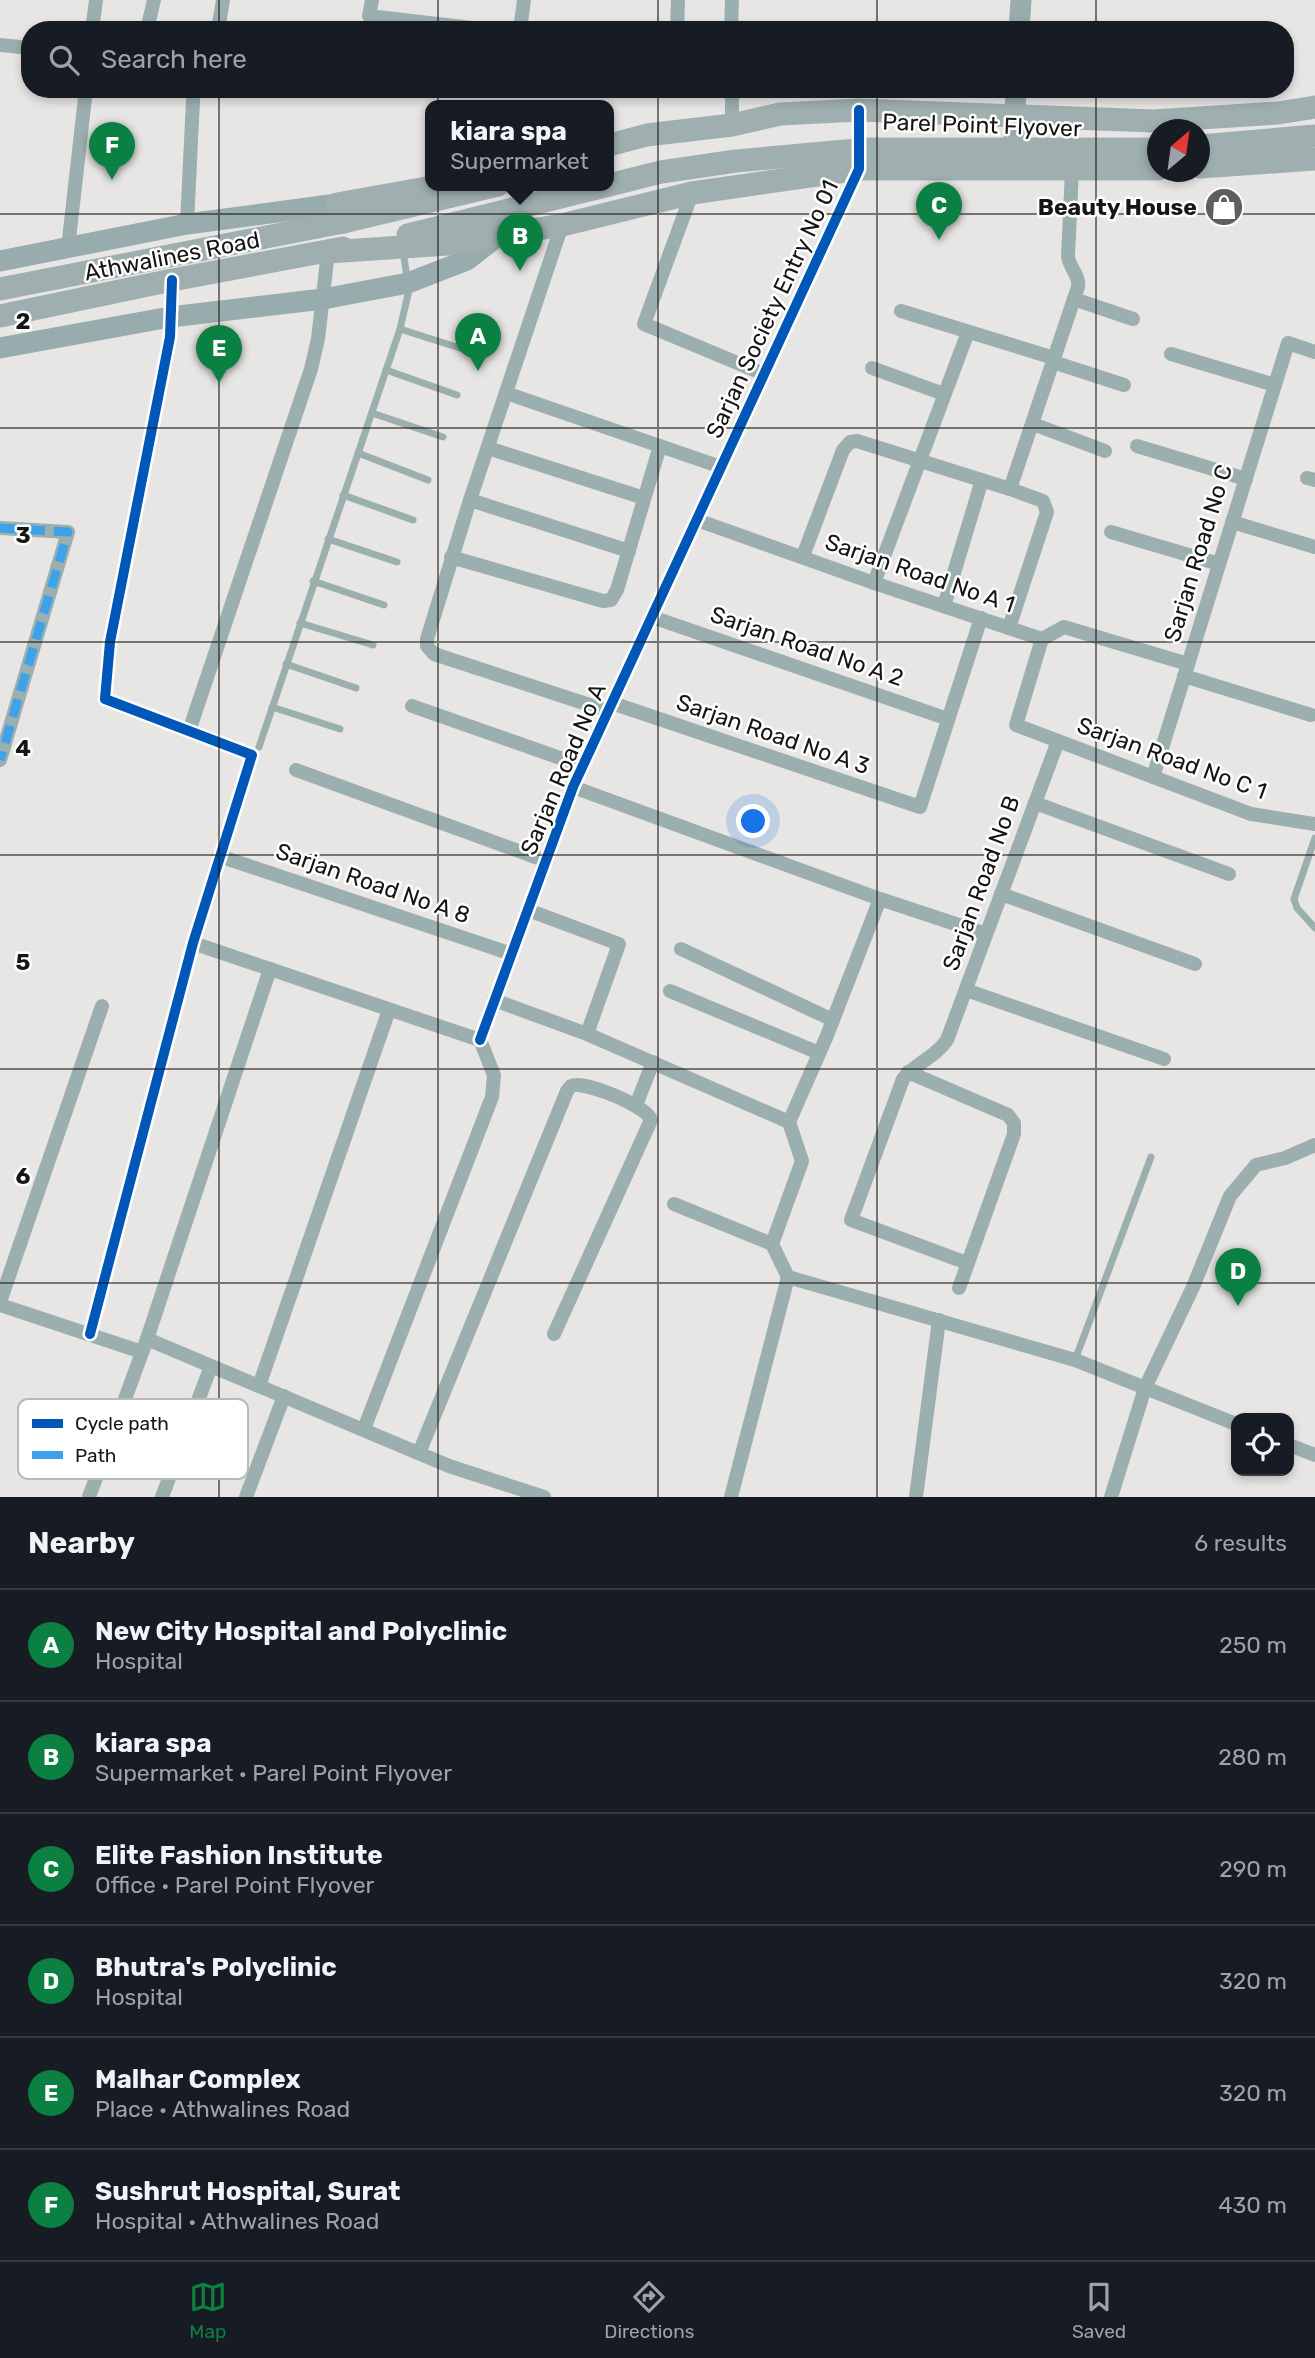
<!DOCTYPE html>
<html lang="en">
<head>
<meta charset="utf-8">
<style>
	:root { --surface:#171b24; --page:#20242c; --text:#f1f3f6; --muted:#9ea1a6; --line:#363941; --accent:#0b8043 }
	body { margin:0; font-family:Rubik,sans-serif; background:var(--page); color:var(--text) }
	.controls { position:absolute; right:21px; bottom:21px; display:grid; overflow:hidden; border-radius:14px; box-shadow:0 4px 10px #0003 }
	.controls button { width:63px; height:63px; display:grid; place-items:center; padding:0; border:0; border-bottom:2px solid var(--line); background:var(--surface); color:var(--text); font:35px sans-serif }
	.compass { position:absolute; left:1147px; top:119px; width:63px; height:63px; border-radius:50%; background:var(--surface); box-shadow:0 4px 10px #0003; rotate:29deg }
	.you { position:absolute; left:754px; top:822px; width:24px; height:24px; margin:-18px; border:5px solid #fff; border-radius:50%; background:#1a73e8; box-shadow:0 0 0 10px #1a73e833 }
	.badge { display:grid; place-items:center; width:46px; height:46px; border-radius:50%; background:var(--accent); color:#fff; font-size:23px; font-weight:700 }
	.pin { position:absolute; translate:-50% -58px; filter:drop-shadow(0 2px 4px #0008) }
	.pin::after { content:''; position:absolute; top:37px; width:24px; height:21px; background:inherit; clip-path:polygon(0 0,100% 0,50% 100%) }
	.popup { position:absolute; left:425px; top:100px; width:189px; height:91px; box-sizing:border-box; display:grid; place-content:center; border-radius:14px; background:var(--surface); filter:drop-shadow(0 2px 5px #0005); font-size:23px; white-space:nowrap; color:var(--muted) }
	.popup b { font-size:26px; color:var(--text) }
	.popup::after { content:''; position:absolute; left:50%; top:100%; margin-left:-14px; border:14px solid transparent; border-top-color:var(--surface) }
	.list { margin:0; padding:0; list-style:none }
	h2 { display:flex; justify-content:space-between; align-items:center; height:91px; margin:0; padding:0 28px; font-size:30px }
	h2 small { font-size:23px; font-weight:400; color:var(--muted) }
	.list li { display:grid; grid-template-columns:46px 1fr auto; gap:21px; align-items:center; box-sizing:border-box; height:112px; padding:0 28px; border-top:2px solid var(--line) }
	.list b { display:block; font-size:26px; white-space:nowrap }
	.list p { margin:0; font-size:23px; white-space:nowrap; color:var(--muted) }
	.list em { font-size:23px; font-style:normal; color:var(--muted) }
	.icon { flex:none; width:38px; height:38px; fill:none; stroke:currentColor; stroke-width:2; stroke-linecap:round; stroke-linejoin:round }
	.map { position:relative; flex:none; width:1315px; height:1497px; overflow:hidden }
	.search { position:absolute; background:var(--surface); box-shadow:0 4px 10px #0003; left:21px; right:21px; top:21px; height:77px; display:flex; align-items:center; gap:18px; box-sizing:border-box; padding:0 24px; border-radius:28px; color:var(--muted); font-size:26px }
	.sheet { height:763px; background:var(--surface) }
	nav { display:flex; justify-content:space-around; align-items:center; box-sizing:border-box; height:98px; border-top:2px solid var(--line); background:var(--surface); font-size:19px; color:var(--muted) }
	nav a { display:grid; justify-items:center; gap:4px }
	nav .on { color:var(--accent) }
	.map>svg:first-child { display:block }
	.lines { fill:none; stroke-linecap:round; stroke-linejoin:round }
	.lane { stroke:#9bafae; stroke-width:7 }
	.street { stroke:#9bafae; stroke-width:14 }
	.secondary { stroke:#99acad; stroke-width:21 }
	.primary { stroke:#9fafaf; stroke-width:23 }
	.quiet { stroke:#3da2ea; stroke-width:9; stroke-dasharray:18 9; stroke-linecap:butt }
	.cycleway-casing { stroke:#fff; stroke-width:15 }
	.cycleway { stroke:#0057b8; stroke-width:10 }
	.grid { fill:none; stroke:#161514; stroke-width:2; stroke-opacity:0.55 }
	.labels { text-anchor:middle; dominant-baseline:central; stroke-width:5; stroke-linejoin:round; paint-order:stroke }
	.street-label { font-size:23px; fill:#161514; stroke:#fff }
	.poi-label { font-size:23px; font-weight:bold; fill:#161514; stroke:#fff; text-anchor:end }
	.key { fill:#fff; stroke:#b9b9b8; stroke-width:2 }
	.key-label { font-size:19px; fill:#161514 }
	.grid-label { font-size:23px; text-anchor:middle; font-weight:bold; fill:#161514; stroke:#fff; stroke-width:5; stroke-linejoin:round; paint-order:stroke }
</style>
</head>
<body>
<div class="map">
<svg width="1315" height="1497" viewBox="0 0 1315 1497">
	<rect width="100%" height="100%" fill="#e8e6e4"/>
	<g class="lines">
		<g class="lane">
			<path d="M400,329L466,350"/>
			<path d="M386,370L457,395"/>
			<path d="M372,413L443,437"/>
			<path d="M358,453L428,480"/>
			<path d="M343,495L413,520"/>
			<path d="M328,539L397,562"/>
			<path d="M313,581L384,605"/>
			<path d="M300,623L373,645"/>
			<path d="M286,664L356,688"/>
			<path d="M272,707L340,729"/>
			<path d="M259,747L400,329L409,290L403,251"/>
			<path d="M1315,838L1294,899L1297,908L1315,928"/>
			<path d="M1075,1360L1151,1157"/>
		</g>
		<g class="street">
			<path d="M372,0L369,16L489,30"/>
			<path d="M535,29L542,30"/>
			<path d="M92,30L96,0"/>
			<path d="M147,30L154,0"/>
			<path d="M218,30L223,0"/>
			<path d="M520,30L524,0"/>
			<path d="M677,30L678,0"/>
			<path d="M731,30L732,0"/>
			<path d="M0,45L30,48"/>
			<path d="M732,89V125"/>
			<path d="M692,193L644,324L764,374"/>
			<path d="M187,224L193,100"/>
			<path d="M562,225L470,500L427,639V646L434,654L608,711"/>
			<path d="M68,248L86,89"/>
			<path d="M1074,299L1133,319"/>
			<path d="M901,311L1054,358"/>
			<path d="M1171,354L1275,385"/>
			<path d="M1053,362L1124,385"/>
			<path d="M872,368L944,394"/>
			<path d="M506,393L721,467"/>
			<path d="M1033,424L1105,451"/>
			<path d="M1137,446L1246,479"/>
			<path d="M488,448L644,498"/>
			<path d="M1307,478L1315,480"/>
			<path d="M1010,489L1078,287C1080,275 1069,268 1068,256L1072,170"/>
			<path d="M470,500L629,551"/>
			<path d="M697,520L874,583L1042,639L1016,725L1251,814L1315,824"/>
			<path d="M1232,522L1315,547"/>
			<path d="M0,528L68,532L0,760"/>
			<path d="M1111,532L1219,564"/>
			<path d="M803,556L843,450L850,442L857,441L1010,489L1043,501L1047,512L1009,628"/>
			<path d="M451,557L603,601L611,600L617,590L660,446"/>
			<path d="M874,583L968,332"/>
			<path d="M944,606L982,480"/>
			<path d="M652,617L948,719"/>
			<path d="M1042,639L1064,627L1188,664"/>
			<path d="M1184,676L1311,715"/>
			<path d="M612,703L920,807L981,618"/>
			<path d="M412,706L583,766"/>
			<path d="M189,731L311,369L318,339L328,252"/>
			<path d="M296,770L546,861"/>
			<path d="M1153,777L1288,343L1315,352"/>
			<path d="M573,787L880,899L986,934"/>
			<path d="M1035,803L1229,874"/>
			<path d="M219,856L512,954"/>
			<path d="M1001,894L1195,964"/>
			<path d="M880,899L826,1038L789,1122L802,1161L772,1244L788,1277L1075,1360L1236,1424"/>
			<path d="M528,910L619,944L587,1034"/>
			<path d="M193,943L480,1040"/>
			<path d="M681,949L833,1020"/>
			<path d="M966,990L1164,1059"/>
			<path d="M670,991L819,1053"/>
			<path d="M494,1000L587,1034L789,1122"/>
			<path d="M480,1040L573,787L859,169V110"/>
			<path d="M908,1072L1008,1115L1014,1123V1134L959,1288"/>
			<path d="M636,1105L653,1062"/>
			<path d="M674,1204L772,1244"/>
			<path d="M967,1263L851,1220L903,1079C915,1063 936,1057 947,1040L1058,741"/>
			<path d="M0,1302L102,1006"/>
			<path d="M0,1305L142,1352"/>
			<path d="M90,1334L193,943L252,755L105,699L110,642L170,337L172,280"/>
			<path d="M147,1339L449,1466L544,1497"/>
			<path d="M259,1386L389,1010"/>
			<path d="M364,1429L492,1097L494,1075L480,1040"/>
			<path d="M1289,1445L1315,1455"/>
			<path d="M419,1453L567,1091L571,1086C584,1080 647,1106 651,1120L554,1334"/>
			<path d="M89,1497L147,1339L270,969"/>
			<path d="M162,1497L211,1366"/>
			<path d="M246,1497L284,1396"/>
			<path d="M731,1497L788,1277"/>
			<path d="M916,1497L939,1320"/>
			<path d="M1111,1497L1145,1388L1193,1287L1230,1196L1256,1165L1285,1158L1315,1145"/>
		</g>
		<g class="secondary">
			<path d="M1019,30L1021,0"/>
			<path d="M1013,164L1016,89"/>
			<path d="M0,261L187,224L337,204"/>
			<path d="M0,348L170,317L323,299L408,283L467,260L499,235"/>
		</g>
		<g class="primary">
			<path d="M609,145L647,135L732,125L780,114L859,110L1153,121L1278,113L1315,107"/>
			<path d="M1200,146L1315,136"/>
			<path d="M1200,167L1315,159"/>
			<path d="M609,185L661,172L736,161L867,149H1158"/>
			<path d="M343,222L337,204L432,187"/>
			<path d="M408,235L609,185"/>
			<path d="M328,252L448,244L562,225L692,193L859,169H1158"/>
			<path d="M0,289L343,222L498,185"/>
			<path d="M0,316L172,280L343,248"/>
		</g>
		<path class="quiet" d="M0,528L68,532L0,760"/>
		<g class="cycleway-casing">
			<g id="cycleway">
				<path d="M480,1040L573,787L859,169V110"/>
				<path d="M90,1334L193,943L252,755L105,699L110,642L170,337L172,280"/>
			</g>
		</g>
		<use href="#cycleway" class="cycleway"/>
	</g>
	<path class="grid" d="M219,0V30M438,0V30M658,0V30M877,0V30M1096,0V30M219,89V1497M438,89V1497M658,89V1497M877,89V1497M1096,89V1497M0,214H1315M0,428H1315M0,642H1315M0,855H1315M0,1069H1315M0,1283H1315"/>
	<defs>
		<g id="shop-disc" transform="scale(2.0125)"><circle r="9.5" fill="#605e5d" stroke="#fff"/><path d="M-5-2.5h2.3a2.7 3.5 0 0 1 5.4 0H5L5.5 6h-11ZM-1.5-2.5h3a1.5 2.3 0 0 0-3 0Z" fill="#fff"/></g>
	</defs>
	<g fill-rule="evenodd">
		<use href="#shop-disc" x="1224" y="207"/>
	</g>
	<g class="labels">
		<g class="street-label">
			<text transform="translate(982 125) rotate(2)">Parel Point Flyover</text>
			<text transform="translate(172 256) rotate(-11)">Athwalines Road</text>
			<text transform="translate(772 309) rotate(-65)">Sarjan Society Entry No 01</text>
			<text transform="translate(1198 553) rotate(-73)">Sarjan Road No C</text>
			<text transform="translate(920 573) rotate(19)">Sarjan Road No A 1</text>
			<text transform="translate(807 646) rotate(19)">Sarjan Road No A 2</text>
			<text transform="translate(773 734) rotate(19)">Sarjan Road No A 3</text>
			<text transform="translate(1172 758) rotate(20)">Sarjan Road No C 1</text>
			<text transform="translate(563 769) rotate(-67)">Sarjan Road No A</text>
			<text transform="translate(373 883) rotate(19)">Sarjan Road No A 8</text>
			<text transform="translate(981 883) rotate(-70)">Sarjan Road No B</text>
		</g>
		<g class="poi-label">
			<text x="1197" y="207">Beauty House</text>
		</g>
	</g>
	<rect x="18" y="1399" width="230" height="80" rx="10" class="key"/>
	<rect x="32" y="1419" width="31" height="9" fill="#0057b8"/>
	<rect x="32" y="1451" width="31" height="8" fill="#3da2ea"/>
	<g class="key-label">
		<text x="75" y="1430">Cycle path</text>
		<text x="75" y="1462">Path</text>
	</g>
	<g class="grid-label">
		<text x="23" y="329">2</text>
		<text x="23" y="543">3</text>
		<text x="23" y="756">4</text>
		<text x="23" y="970">5</text>
		<text x="23" y="1184">6</text>
	</g>
</svg>
<div class="controls">
<button><svg class="icon" aria-label="locate" viewBox="0 0 24 24"><circle cx="12" cy="12" r="6"/><path d="M12 2v4M12 18v4M2 12h4M18 12h4"/></svg></button>
</div>
<svg class="compass" viewBox="-18 -18 36 36"><path d="M0-13l5 13h-10z" fill="#e53935"/><path d="M0 13l5-13h-10z" fill="#9ea1a6"/></svg>
<div class="you"></div>
<div class="pin badge" style="left:478px;top:371px">A</div>
<div class="pin badge" style="left:520px;top:271px">B</div>
<div class="popup"><b>kiara spa</b>Supermarket</div>
<div class="pin badge" style="left:939px;top:240px">C</div>
<div class="pin badge" style="left:1238px;top:1306px">D</div>
<div class="pin badge" style="left:219px;top:383px">E</div>
<div class="pin badge" style="left:112px;top:180px">F</div>
<div class="search"><svg class="icon" aria-label="search" viewBox="0 0 24 24"><circle cx="10" cy="10" r="6"/><path d="M15 15l6 6"/></svg>Search here</div>
</div>
<section class="sheet">
<h2>Nearby<small>6 results</small></h2>
<ul class="list">
<li><span class="badge">A</span><div><b>New City Hospital and Polyclinic</b><p>Hospital</p></div><em>250 m</em></li>
<li><span class="badge">B</span><div><b>kiara spa</b><p>Supermarket · Parel Point Flyover</p></div><em>280 m</em></li>
<li><span class="badge">C</span><div><b>Elite Fashion Institute</b><p>Office · Parel Point Flyover</p></div><em>290 m</em></li>
<li><span class="badge">D</span><div><b>Bhutra's Polyclinic</b><p>Hospital</p></div><em>320 m</em></li>
<li><span class="badge">E</span><div><b>Malhar Complex</b><p>Place · Athwalines Road</p></div><em>320 m</em></li>
<li><span class="badge">F</span><div><b>Sushrut Hospital, Surat</b><p>Hospital · Athwalines Road</p></div><em>430 m</em></li>
</ul>
</section>
<nav>
<a class="on"><svg class="icon" aria-label="map" viewBox="0 0 24 24"><path d="M3 6l6-2 6 2 6-2v14l-6 2-6-2-6 2zM9 4v14M15 6v14"/></svg>Map</a>
<a><svg class="icon" aria-label="directions" viewBox="0 0 24 24"><path d="M12 3l9 9-9 9-9-9zM9 14v-3h6M13 9l2 2-2 2"/></svg>Directions</a>
<a><svg class="icon" aria-label="saved" viewBox="0 0 24 24"><path d="M7 4h10v16l-5-4-5 4z"/></svg>Saved</a>
</nav>
</body>
</html>
